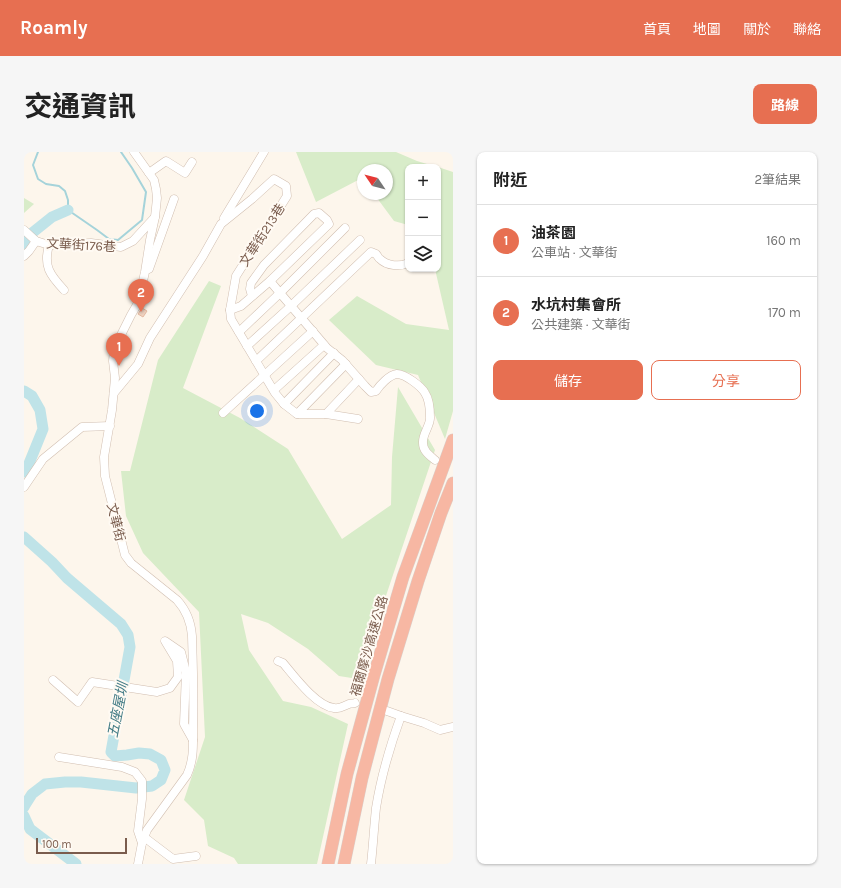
<!DOCTYPE html>
<html lang="zh-TW">
<head>
<meta charset="utf-8">
<style>
	:root { --surface:#fff; --page:#f6f6f6; --text:#222; --muted:#767676; --line:#e0e0e0; --accent:#e76f51 }
	body { margin:0; font-family:Karla,"Noto Sans TC",sans-serif; background:var(--page); color:var(--text) }
	.controls { position:absolute; right:12px; top:12px; display:grid; overflow:hidden; border-radius:8px; box-shadow:0 1px 3px #0004 }
	.controls button { width:36px; height:36px; display:grid; place-items:center; padding:0; border:0; border-bottom:1px solid var(--line); background:var(--surface); color:var(--text); font:20px sans-serif }
	.compass { position:absolute; left:333px; top:12px; width:36px; height:36px; border-radius:50%; background:var(--surface); box-shadow:0 1px 3px #0004; rotate:305deg }
	.scale { position:absolute; left:12px; bottom:10px; width:91px; box-sizing:border-box; padding-left:4px; border:2px solid #7a5c4d; border-top:0; font-size:11px; line-height:14px; white-space:nowrap; color:#7a5c4d; -webkit-text-stroke:3px #fffaf3; paint-order:stroke }
	.you { position:absolute; left:233px; top:259px; width:14px; height:14px; margin:-10px; border:3px solid #fff; border-radius:50%; background:#1a73e8; box-shadow:0 0 0 6px #1a73e833 }
	.badge { display:grid; place-items:center; width:26px; height:26px; border-radius:50%; background:var(--accent); color:#fff; font-size:13px; font-weight:700 }
	.pin { position:absolute; translate:-50% -33px; filter:drop-shadow(0 1px 2px #0008) }
	.pin::after { content:''; position:absolute; top:21px; width:14px; height:12px; background:inherit; clip-path:polygon(0 0,100% 0,50% 100%) }
	.list { margin:0; padding:0; list-style:none }
	h2 { display:flex; justify-content:space-between; align-items:center; height:52px; margin:0; padding:0 16px; font-size:17px }
	h2 small { font-size:13px; font-weight:400; color:var(--muted) }
	.list li { display:grid; grid-template-columns:26px 1fr auto; gap:12px; align-items:center; box-sizing:border-box; height:72px; padding:0 16px; border-top:1px solid var(--line) }
	.list b { display:block; font-size:15px; white-space:nowrap }
	.list p { margin:0; font-size:13px; white-space:nowrap; color:var(--muted) }
	.list em { font-size:13px; font-style:normal; color:var(--muted) }
	.actions { display:flex; gap:8px; padding:12px 16px }
	.actions a { flex:1; padding:9px 0; border:1px solid var(--accent); border-radius:8px; text-align:center; font-size:14px; color:var(--accent) }
	.actions .main { background:var(--accent); color:#fff }
	.icon { flex:none; width:22px; height:22px; fill:none; stroke:currentColor; stroke-width:2; stroke-linecap:round; stroke-linejoin:round }
	.map { position:relative; flex:none; width:429px; height:712px; overflow:hidden; border-radius:8px }
	header { display:flex; align-items:center; gap:24px; box-sizing:border-box; height:56px; padding:0 20px; background:var(--accent); color:#fff }
	header strong { font-size:19px }
	nav { display:flex; gap:22px; margin-inline-start:auto; font-size:14px }
	.intro { display:flex; align-items:center; justify-content:space-between; box-sizing:border-box; height:96px; padding:0 24px }
	h1 { margin:0; font-size:28px }
	.button { padding:10px 18px; border-radius:8px; background:var(--accent); color:#fff; font-size:14px; font-weight:700 }
	main { display:flex; gap:24px; padding:0 24px }
	aside { flex:1; background:var(--surface); border-radius:8px; box-shadow:0 1px 3px #0004 }
	.map>svg:first-child { display:block }
	.green { fill:#d8ecc9 }
	.lines { fill:none; stroke-linecap:round; stroke-linejoin:round }
	.stream { stroke:#a5d3da; stroke-width:2 }
	.river { stroke:#bfe3e8; stroke-width:11 }
	.building { fill:#f3d5c3; stroke:#e6bba3 }
	.minor-casing { stroke:#d1beb0; stroke-width:9 }
	.highway-casing { stroke:#dad1cd; stroke-width:13 }
	.minor { stroke:#fff; stroke-width:8 }
	.highway { stroke:#f7b7a3; stroke-width:12 }
	.labels { text-anchor:middle; dominant-baseline:central; stroke-width:4; stroke-linejoin:round; paint-order:stroke }
	.street-label { font-size:13px; fill:#7a5c4d; stroke:#fffaf3 }
	.water-label { font-size:14px; font-style:italic; fill:#437c86; stroke:#fffaf3 }
</style>
</head>
<body>
<header>
<strong>Roamly</strong>
<nav><a>首頁</a><a>地圖</a><a>關於</a><a>聯絡</a></nav>
</header>
<div class="intro"><h1>交通資訊</h1><a class="button">路線</a></div>
<main>
<div class="map">
<svg width="429" height="712" viewBox="0 0 429 712">
	<rect width="100%" height="100%" fill="#fdf6ec"/>
	<g class="green">
		<path d="M272,0H372L393,9L413,15H384V73L370,69L350,42H363V18H339V27L338,26L292,50Z"/>
		<path d="M414,15L429,20V259L421,287L394,223L352,213L305,168L333,144L382,172L425,178L411,117H414Z"/>
		<path d="M0,46L10,52L0,61Z"/>
		<path d="M185,129L197,134L159,236L216,266L264,297L318,387L367,353L368,305L374,235L411,298L334,527L315,524L284,497L244,471L217,462L225,498L259,549L287,555L324,572L293,712H214L210,706L184,694L180,668L160,648L181,585L175,460L119,401L102,364L97,319H106L134,208Z"/>
	</g>
	<g class="lines">
		<g class="stream">
			<path d="M14,0L9,13L14,27L22,32L35,34L41,39L44,48V58L73,78L85,87L94,88L118,68L122,40L108,16L97,0"/>
			<path d="M44,712L47,708"/>
		</g>
		<g class="river">
			<path d="M0,92L8,81L28,65L44,58"/>
			<path d="M0,239L8,244L16,258L19,277L4,314L0,320"/>
			<path d="M0,385L28,410L43,426L97,472L104,483L106,495L87,600L91,604L103,603L115,601L126,602L137,608L141,618L137,628L128,634L112,636L57,630H41L21,632L8,642L1,653L0,655"/>
			<path d="M0,664L6,677L52,712"/>
		</g>
	</g>
	<path class="building" d="M118,156L123,159L119,165L114,162Z"/>
	<g class="lines">
		<g class="minor-casing">
			<g id="minor">
				<path d="M110,0L130,28L132,37L133,46L131,65L126,88L121,120L114,151L107,163L90,197L89,209L91,226L88,258L80,305L81,324L101,403L107,411L153,448C163,459 167,470 168,484C169,515 170,546 169,577C169,593 170,608 163,623L123,678L118,691L114,712"/>
				<path d="M125,21L142,9L161,21L168,10"/>
				<path d="M200,66L240,0"/>
				<path d="M0,78L12,89L25,93L67,91L97,95L109,89L131,65"/>
				<path d="M25,93C19,114 26,123 40,138"/>
				<path d="M0,104L5,99L12,89"/>
				<path d="M125,117L150,47"/>
				<path d="M228,144L226,137L227,131L240,113L290,62L295,61L303,68L305,72L246,129"/>
				<path d="M206,158L217,154L246,129L256,141L303,196L318,208L341,234L347,240L352,239C356,233 365,223 373,222C381,222 397,234 401,241C405,247 406,257 406,265C407,273 398,282 399,291C399,299 405,303 411,308"/>
				<path d="M215,180L256,141L321,76"/>
				<path d="M223,194L267,154L336,88"/>
				<path d="M232,209L347,100L352,102C354,104 354,106 356,107C363,114 376,115 384,111"/>
				<path d="M250,238L300,193"/>
				<path d="M90,241L114,212L126,186L179,104L197,72L228,47L250,27L262,34L263,44L212,124L206,158L207,167L251,241L260,252L273,262H302L334,267"/>
				<path d="M260,252L310,201"/>
				<path d="M199,261L289,179"/>
				<path d="M273,262L322,212"/>
				<path d="M302,262L335,227"/>
				<path d="M0,335L19,307L58,275L86,274"/>
				<path d="M254,509L259,511C270,524 292,554 310,556C317,557 319,554 325,552C327,551 329,552 331,551"/>
				<path d="M29,528L54,550L68,530L133,540L146,536L154,525L153,509L141,489L157,500L162,520L160,572L169,588"/>
				<path d="M377,564L400,571L416,578L429,575"/>
				<path d="M35,605L98,615L111,620L118,629V647L114,679L118,691"/>
				<path d="M120,685L149,707L172,704"/>
				<path d="M347,712C349,694 350,675 352,656C357,625 366,594 377,564L363,559"/>
			</g>
		</g>
		<g class="highway-casing">
			<g id="highway">
				<path d="M304,712L323,622L350,523L379,425L429,288"/>
				<path d="M320,712L338,626L364,527L394,429L417,361L429,331"/>
			</g>
		</g>
		<use href="#minor" class="minor"/>
		<use href="#highway" class="highway"/>
	</g>
	<g class="labels">
		<g class="street-label">
			<text transform="translate(238 83) rotate(-57)">文華街213巷</text>
			<text transform="translate(57 93) rotate(3)">文華街176巷</text>
			<text transform="translate(92 370) rotate(76)">文華街</text>
			<text transform="translate(345 494) rotate(-74)">福爾摩沙高速公路</text>
		</g>
		<g class="water-label">
			<text transform="translate(94 558) rotate(-79)">五座屋圳</text>
		</g>
	</g>
</svg>
<div class="controls">
<button>+</button>
<button>−</button>
<button><svg class="icon" aria-label="layers" viewBox="0 0 24 24"><path d="M12 4l9 5-9 5-9-5zM3 14l9 5 9-5"/></svg></button>
</div>
<svg class="compass" viewBox="-18 -18 36 36"><path d="M0-13l5 13h-10z" fill="#e53935"/><path d="M0 13l5-13h-10z" fill="#767676"/></svg>
<div class="scale">100 m</div>
<div class="you"></div>
<div class="pin badge" style="left:95px;top:214px">1</div>
<div class="pin badge" style="left:117px;top:160px">2</div>
</div>
<aside>
<h2>附近<small>2筆結果</small></h2>
<ul class="list">
<li><span class="badge">1</span><div><b>油茶園</b><p>公車站 · 文華街</p></div><em>160 m</em></li>
<li><span class="badge">2</span><div><b>水坑村集會所</b><p>公共建築 · 文華街</p></div><em>170 m</em></li>
</ul>
<div class="actions"><a class="main">儲存</a><a>分享</a></div>
</aside>
</main>
</body>
</html>
